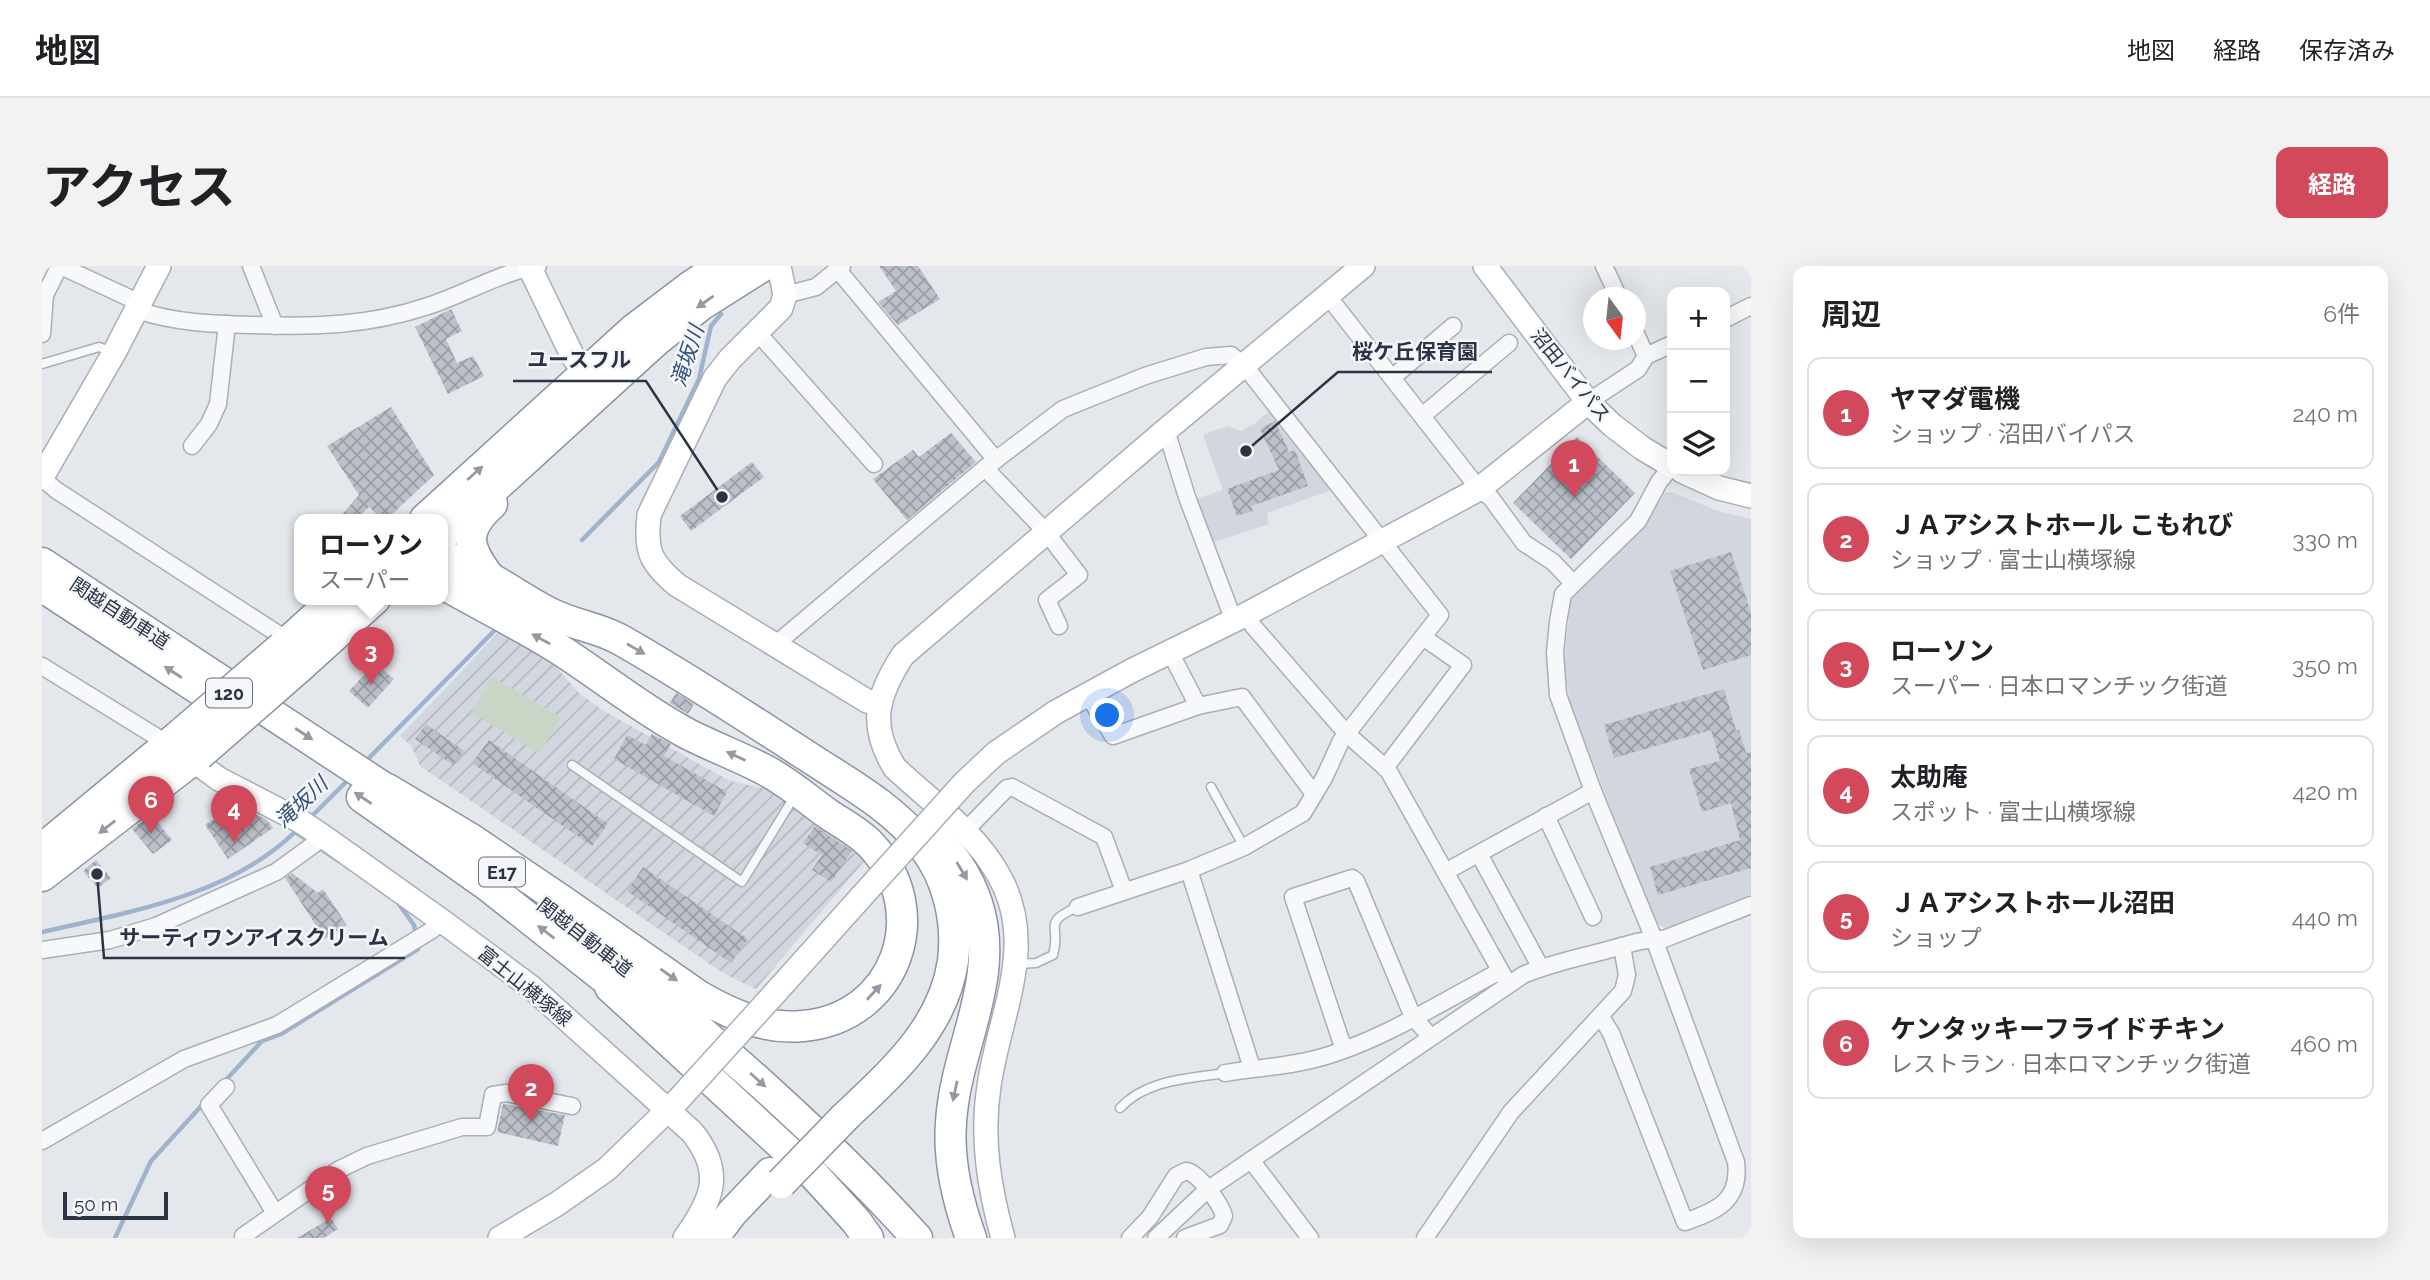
<!DOCTYPE html>
<html lang="ja">
<head>
<meta charset="utf-8">
<style>
	:root { --surface:#fff; --page:#f2f2f2; --text:#202124; --muted:#757577; --line:#e0e0e0; --accent:#d1495b }
	body { margin:0; font-family:Raleway,"Noto Sans JP",sans-serif; background:var(--page); color:var(--text) }
	.controls { position:absolute; right:21px; top:21px; display:grid; overflow:hidden; border-radius:14px; box-shadow:0 7px 28px #0002 }
	.controls button { width:63px; height:63px; display:grid; place-items:center; padding:0; border:0; border-bottom:2px solid var(--line); background:var(--surface); color:var(--text); font:35px sans-serif }
	.compass { position:absolute; left:1541px; top:21px; width:63px; height:63px; border-radius:50%; background:var(--surface); box-shadow:0 7px 28px #0002; rotate:165deg }
	.scale { position:absolute; left:21px; bottom:18px; width:105px; box-sizing:border-box; padding-left:7px; border:4px solid #2b3445; border-top:0; font-size:19px; line-height:24px; white-space:nowrap; color:#2b3445; -webkit-text-stroke:5px #f4f6f9; paint-order:stroke }
	.you { position:absolute; left:1066px; top:450px; width:24px; height:24px; margin:-18px; border:5px solid #fff; border-radius:50%; background:#1a73e8; box-shadow:0 0 0 10px #1a73e833 }
	.badge { display:grid; place-items:center; width:46px; height:46px; border-radius:50%; background:var(--accent); color:#fff; font-size:23px; font-weight:700 }
	.pin { position:absolute; translate:-50% -58px; filter:drop-shadow(0 2px 4px #0008) }
	.pin::after { content:''; position:absolute; top:37px; width:24px; height:21px; background:inherit; clip-path:polygon(0 0,100% 0,50% 100%) }
	.popup { position:absolute; left:252px; top:248px; width:154px; height:91px; box-sizing:border-box; display:grid; place-content:center; border-radius:14px; background:var(--surface); filter:drop-shadow(0 2px 5px #0005); font-size:23px; white-space:nowrap; color:var(--muted) }
	.popup b { font-size:26px; color:var(--text) }
	.popup::after { content:''; position:absolute; left:50%; top:100%; margin-left:-14px; border:14px solid transparent; border-top-color:var(--surface) }
	.list { margin:0; padding:0; list-style:none }
	h2 { display:flex; justify-content:space-between; align-items:center; height:91px; margin:0; padding:0 28px; font-size:30px }
	h2 small { font-size:23px; font-weight:400; color:var(--muted) }
	.list li { display:grid; grid-template-columns:46px 1fr auto; gap:21px; align-items:center; box-sizing:border-box; height:112px; margin:0 14px 14px; padding:0 14px; border:2px solid var(--line); border-radius:14px }
	.list b { display:block; font-size:26px; white-space:nowrap }
	.list p { margin:0; font-size:23px; white-space:nowrap; color:var(--muted) }
	.list em { font-size:23px; font-style:normal; color:var(--muted) }
	.icon { flex:none; width:38px; height:38px; fill:none; stroke:currentColor; stroke-width:2; stroke-linecap:round; stroke-linejoin:round }
	.map { position:relative; flex:none; width:1709px; height:972px; overflow:hidden; border-radius:14px }
	header { display:flex; align-items:center; gap:42px; box-sizing:border-box; height:98px; padding:0 35px; background:var(--surface); border-bottom:2px solid var(--line) }
	header strong { font-size:33px }
	nav { display:flex; gap:38px; margin-inline-start:auto; font-size:24px }
	.intro { display:flex; align-items:center; justify-content:space-between; box-sizing:border-box; height:168px; padding:0 42px }
	h1 { margin:0; font-size:49px }
	.button { padding:18px 32px; border-radius:14px; background:var(--accent); color:#fff; font-size:24px; font-weight:700 }
	main { display:flex; gap:42px; padding:0 42px }
	aside { flex:1; background:var(--surface); border-radius:14px; box-shadow:0 7px 28px #0002 }
	.map>svg:first-child { display:block }
	.built { fill:#d2d6de }
	.industrial { fill:url(#industrial-furrows) }
	.park { fill:#c9d6c5 }
	.lines { fill:none; stroke-linecap:round; stroke-linejoin:round }
	.stream { stroke:#9fb4cc; stroke-width:4.5 }
	.building { fill:url(#building-cross-hatch) }
	.lane-casing { stroke:#a9aeb7; stroke-width:11 }
	.street-casing { stroke:#a9aeb7; stroke-width:19 }
	.secondary-casing { stroke:#a9aeb7; stroke-width:26 }
	.highway-casing { stroke:#8b94a3; stroke-width:33 }
	.lane { stroke:#f7f8fa; stroke-width:8 }
	.street { stroke:#f7f8fa; stroke-width:16 }
	.secondary { stroke:#fff; stroke-width:23 }
	.highway { stroke:#fff; stroke-width:30 }
	.secondary-bridge-casing { stroke:#a9aeb7; stroke-width:26; stroke-linecap:butt }
	.highway-bridge-casing { stroke:#8b94a3; stroke-width:33; stroke-linecap:butt }
	.secondary-bridge { stroke:#fff; stroke-width:23 }
	.highway-bridge { stroke:#fff; stroke-width:30 }
	.oneway { fill:#959aa2 }
	.labels { text-anchor:middle; dominant-baseline:central; stroke-width:5; stroke-linejoin:round; paint-order:stroke }
	.shield { fill:#f4f6f9; stroke:#676e7b; stroke-width:2 }
	.shield-label { font-size:18px; font-weight:bold; fill:#2b3445 }
	.street-label { font-size:19px; fill:#2b3445; stroke:#f4f6f9 }
	.water-label { font-size:21px; font-style:italic; fill:#34527a; stroke:#f4f6f9 }
	.leader { fill:none; stroke:#2b3445; stroke-width:2.5 }
	.callout-dot { fill:#2b3445; stroke:#f4f6f9; stroke-width:2.5 }
	.callout-label { font-size:21px; text-anchor:middle; font-weight:bold; fill:#2b3445; stroke:#f4f6f9; stroke-width:5; stroke-linejoin:round; paint-order:stroke }
</style>
</head>
<body>
<header>
<strong>地図</strong>
<nav><a>地図</a><a>経路</a><a>保存済み</a></nav>
</header>
<div class="intro"><h1>アクセス</h1><a class="button">経路</a></div>
<main>
<div class="map">
<svg width="1709" height="972" viewBox="0 0 1709 972">
	<defs>
		<pattern id="industrial-furrows" width="10" height="10" patternUnits="userSpaceOnUse" patternTransform="scale(1.75)"><rect width="10" height="10" fill="#d2d6de"/><path d="M-1 1l2-2M0 10L10 0M9 11l2-2" fill="none" stroke="#b4b8c0"/></pattern>
		<pattern id="building-cross-hatch" width="8" height="8" patternUnits="userSpaceOnUse" patternTransform="scale(1.75)"><rect width="8" height="8" fill="#bbc0ca"/><path d="M0 0l8 8M0 8l8-8" fill="none" stroke="#989da6"/></pattern>
	</defs>
	<rect width="100%" height="100%" fill="#e4e7ec"/>
	<g class="built">
		<path d="M1230,143L1293,223L1225,247L1227,258L1166,278L1150,234L1181,224L1161,169L1185,160L1199,165L1212,158Z"/>
		<path d="M1629,226L1676,245L1709,253V634L1624,663L1615,657L1584,582L1529,439L1522,402L1528,338L1531,329L1601,263L1623,227Z"/>
	</g>
	<path class="industrial" d="M457,366L509,395L536,426L560,444L688,515L729,524L825,592L714,723L681,707L378,500L369,479L358,470Z"/>
	<path class="park" d="M450,411L519,451L498,487L429,447Z"/>
	<g class="lines">
		<g class="stream">
			<path d="M540,274L617,196L657,113L669,60L679,48"/>
			<path d="M324,495L452,365"/>
			<path d="M267,553L308,512"/>
			<path d="M253,566L269,576"/>
			<path d="M276,581L295,594"/>
			<path d="M356,637L372,659L374,669"/>
			<path d="M0,666C87,646 187,630 253,566"/>
			<path d="M182,816L220,775L239,768L376,683L375,677"/>
			<path d="M73,972L109,895L162,837"/>
		</g>
	</g>
	<g class="building">
		<path d="M837,0H876L898,33L856,59L836,36L854,25Z"/>
		<path d="M409,43L420,65L404,73L415,97L431,90L442,110L406,128L373,61Z"/>
		<path d="M349,141L392,209L345,253H340L327,241L314,253H296L317,229L285,180Z"/>
		<path d="M1233,155L1247,186L1253,184L1266,220L1209,240L1211,245L1195,250L1185,223L1237,204L1218,163Z"/>
		<path d="M909,167L934,196L865,254L831,213L871,184L877,191Z"/>
		<path d="M1535,171L1593,227L1529,293L1471,237Z"/>
		<path d="M710,196L722,211L649,265L638,250Z"/>
		<path d="M1689,286L1709,347V389L1661,404L1628,305Z"/>
		<path d="M333,397L352,413L326,442L307,425Z"/>
		<path d="M1682,423L1694,464H1697L1704,487L1709,486V602L1616,629L1608,601L1698,574L1689,537L1660,546L1647,503L1678,495L1669,464L1572,492L1562,459Z"/>
		<path d="M634,427L652,438L646,448L628,437Z"/>
		<path d="M384,458L422,485L411,499L373,473Z"/>
		<path d="M610,468L629,478L622,490L685,526L672,550L572,493L585,469L604,479Z"/>
		<path d="M447,474L566,558L550,580L430,497Z"/>
		<path d="M195,538L201,541L206,549L210,546L225,554L231,562L186,593L163,559Z"/>
		<path d="M109,548L130,574L111,588L90,563Z"/>
		<path d="M773,560L810,585L789,616L770,604L780,589L761,577Z"/>
		<path d="M54,594L69,612L56,622L41,605Z"/>
		<path d="M601,601L706,673L689,697L585,625Z"/>
		<path d="M250,607L276,627L281,623L305,659L283,673L243,612Z"/>
		<path d="M461,838L523,849L516,880L455,866Z"/>
		<path d="M289,952L296,963L282,972H255Z"/>
	</g>
	<g class="lines">
		<g class="lane-casing">
			<g id="lane">
				<path d="M0,98L57,81L70,86"/>
				<path d="M530,499L700,616L752,531"/>
				<path d="M1169,521L1202,581"/>
				<path d="M976,698L994,697L1011,689C1020,660 998,657 1036,641"/>
				<path d="M1078,842C1105,813 1146,813 1183,807"/>
			</g>
		</g>
		<g class="street-casing">
			<g id="street">
				<path d="M209,0L233,60"/>
				<path d="M1562,0L1577,32"/>
				<path d="M796,4L954,194"/>
				<path d="M743,29L774,21L800,0"/>
				<path d="M1285,29L1437,223L1449,232L1482,277L1511,296L1531,317"/>
				<path d="M95,44C133,57 171,58 211,59C272,61 326,60 386,40C423,28 457,7 496,0"/>
				<path d="M1683,53L1709,40"/>
				<path d="M716,67L832,198"/>
				<path d="M0,68L3,29L16,3L23,2L98,37"/>
				<path d="M1594,68L1604,90"/>
				<path d="M1350,112L1411,60"/>
				<path d="M1546,136L1596,103L1604,90L1630,78"/>
				<path d="M1380,150L1467,77"/>
				<path d="M1124,164L1145,231L1192,355"/>
				<path d="M150,180L167,158L176,138L185,58"/>
				<path d="M943,202L1004,266L1037,309L1005,334L1017,360"/>
				<path d="M0,212L14,224L236,368L245,376"/>
				<path d="M1205,348L1211,360L1305,468L1346,504L1466,718"/>
				<path d="M734,378L943,202L1021,143L1103,110L1164,91L1189,89L1202,99L1398,349L1299,475L1282,512L1261,547L1202,581L1147,604L1036,641"/>
				<path d="M1128,386L1156,440"/>
				<path d="M0,400L131,481"/>
				<path d="M1046,429L1071,470L1156,440L1200,431L1272,528"/>
				<path d="M1343,502L1421,399L1381,371"/>
				<path d="M1504,550L1551,651"/>
				<path d="M922,566L965,522L970,521L1062,571L1082,625"/>
				<path d="M1437,588L1499,702"/>
				<path d="M1147,604L1210,802"/>
				<path d="M1403,606L1551,525"/>
				<path d="M0,684L68,674L114,660L234,606L282,571"/>
				<path d="M1559,751L1569,767L1643,956C1674,945 1699,935 1694,896L1612,673L1551,525L1516,429L1513,387L1516,356L1521,328L1596,255L1617,216L1630,200"/>
				<path d="M1304,782L1299,775L1251,631L1310,612L1314,615L1371,751L1389,771"/>
				<path d="M1183,807C1212,802 1241,801 1269,794C1330,780 1402,735 1458,705"/>
				<path d="M184,821L167,839L233,947"/>
				<path d="M0,875L142,793L235,759L390,664L400,655"/>
				<path d="M1209,894L1268,972"/>
				<path d="M201,970L296,904L325,890L420,861H445L451,829L464,827L530,840"/>
				<path d="M1088,972L1108,951L1134,910L1144,905C1156,906 1179,938 1182,950L1178,959L1143,972"/>
				<path d="M1114,972L1165,924L1481,709C1507,698 1535,692 1562,685C1581,680 1602,672 1622,673L1709,639"/>
				<path d="M1383,972L1469,846L1581,725L1585,709L1580,680"/>
			</g>
		</g>
		<g class="secondary-casing">
			<g id="secondary">
				<path d="M487,0L530,89L552,121"/>
				<path d="M737,0L743,29L739,42L688,93L673,112L607,249C603,285 608,296 635,319L825,435L837,438"/>
				<path d="M1443,0L1546,136L1570,159L1600,182L1630,200"/>
				<path d="M1640,205L1677,222L1709,230"/>
				<path d="M0,211L72,87L117,0"/>
				<path d="M151,494L177,513L258,555L282,571L400,655L489,721L650,866C683,907 670,934 643,972"/>
				<path d="M923,516L954,487L1014,446L1089,405L1205,348L1437,223L1546,136"/>
				<path d="M734,726L820,630"/>
				<path d="M458,972L515,938L565,903L637,833"/>
				<path d="M961,972C947,922 939,872 947,820C957,748 997,678 956,608C932,565 888,535 853,502C826,459 835,429 861,389L1124,164L1321,0"/>
			</g>
		</g>
		<g class="highway-casing">
			<g id="highway">
				<path d="M383,253L591,64L649,20L679,0"/>
				<path d="M401,269L615,74L659,39L721,0"/>
				<path d="M401,289C417,297 433,304 448,312C470,324 490,339 512,349C533,359 557,362 577,373C641,409 703,450 765,490C806,517 851,541 881,580C906,612 916,655 911,695C901,763 849,807 802,852"/>
				<path d="M0,297L362,535"/>
				<path d="M448,312C425,282 420,265 450,238"/>
				<path d="M7,325L158,424"/>
				<path d="M240,381L293,333"/>
				<path d="M259,400L333,333"/>
				<path d="M345,523L429,573L522,636L657,730C688,748 724,764 761,760C854,752 892,646 829,579C817,566 801,558 786,548C765,533 745,515 721,503C696,490 669,480 644,467C597,442 557,408 512,380C476,358 438,339 401,318"/>
				<path d="M320,531L446,620L585,730"/>
				<path d="M888,567C910,586 926,610 935,637C960,713 913,782 909,857C906,896 916,936 929,972"/>
				<path d="M0,583L134,472"/>
				<path d="M0,610L157,489"/>
				<path d="M570,691C677,778 782,869 875,972"/>
				<path d="M568,721L772,909L814,955L826,972"/>
				<path d="M671,972L690,947L728,907"/>
			</g>
		</g>
		<use href="#lane" class="lane"/>
		<use href="#street" class="street"/>
		<use href="#secondary" class="secondary"/>
		<use href="#highway" class="highway"/>
		<g class="secondary-bridge-casing">
			<g id="secondary-bridge">
				<path d="M820,630L923,516"/>
				<path d="M637,833L734,726"/>
			</g>
		</g>
		<g class="highway-bridge-casing">
			<g id="highway-bridge">
				<path d="M134,472L240,381"/>
				<path d="M157,489L259,400"/>
				<path d="M739,917L802,852"/>
			</g>
		</g>
		<use href="#secondary-bridge" class="secondary-bridge"/>
		<use href="#highway-bridge" class="highway-bridge"/>
	</g>
	<defs><path id="oneway-solid" d="M-6-.8H1V-3.2L6.5 0L1 3.2V.8H-6Z" transform="scale(1.75)"/></defs>
	<g class="oneway">
		<use href="#oneway-solid" transform="translate(663 36) rotate(145)"/>
		<use href="#oneway-solid" transform="translate(433 207) rotate(-42)"/>
		<use href="#oneway-solid" transform="translate(499 373) rotate(-151)"/>
		<use href="#oneway-solid" transform="translate(594 383) rotate(30)"/>
		<use href="#oneway-solid" transform="translate(131 406) rotate(-147)"/>
		<use href="#oneway-solid" transform="translate(262 468) rotate(33)"/>
		<use href="#oneway-solid" transform="translate(694 490) rotate(-155)"/>
		<use href="#oneway-solid" transform="translate(321 532) rotate(-146)"/>
		<use href="#oneway-solid" transform="translate(65 561) rotate(142)"/>
		<use href="#oneway-solid" transform="translate(920 605) rotate(59)"/>
		<use href="#oneway-solid" transform="translate(504 666) rotate(-142)"/>
		<use href="#oneway-solid" transform="translate(627 709) rotate(35)"/>
		<use href="#oneway-solid" transform="translate(832 726) rotate(-47)"/>
		<use href="#oneway-solid" transform="translate(716 814) rotate(42)"/>
		<use href="#oneway-solid" transform="translate(913 825) rotate(102)"/>
	</g>
	<g class="labels">
		<g class="shield">
			<rect x="164" y="412.5" width="46" height="29" rx="5"/>
			<rect x="437" y="591.5" width="46" height="29" rx="5"/>
		</g>
		<g class="shield-label">
			<text x="187" y="427">120</text>
			<text x="460" y="606">E17</text>
		</g>
		<g class="street-label">
			<text transform="translate(1529 109) rotate(51)">沼田バイパス</text>
			<text transform="translate(78 347) rotate(33)">関越自動車道</text>
			<text transform="translate(543 671) rotate(38)">関越自動車道</text>
			<text transform="translate(483 720) rotate(39)">富士山横塚線</text>
		</g>
		<g class="water-label">
			<text transform="translate(645 90) rotate(-72)">滝坂川</text>
			<text transform="translate(259 536) rotate(-43)">滝坂川</text>
		</g>
	</g>
	<path class="leader" d="M1204 185L1296 106H1450M680 231L604 115H471M55 608L62 692H363"/>
	<g class="callout-dot">
		<circle cx="1204" cy="185" r="7"/>
		<circle cx="680" cy="231" r="7"/>
		<circle cx="55" cy="608" r="7"/>
	</g>
	<g class="callout-label">
		<text x="1373" y="93">桜ケ丘保育園</text>
		<text x="537" y="101">ユースフル</text>
		<text x="212" y="679">サーティワンアイスクリーム</text>
	</g>
</svg>
<div class="controls">
<button>+</button>
<button>−</button>
<button><svg class="icon" aria-label="layers" viewBox="0 0 24 24"><path d="M12 4l9 5-9 5-9-5zM3 14l9 5 9-5"/></svg></button>
</div>
<svg class="compass" viewBox="-18 -18 36 36"><path d="M0-13l5 13h-10z" fill="#e53935"/><path d="M0 13l5-13h-10z" fill="#757577"/></svg>
<div class="scale">50 m</div>
<div class="you"></div>
<div class="pin badge" style="left:1532px;top:232px">1</div>
<div class="pin badge" style="left:489px;top:856px">2</div>
<div class="pin badge" style="left:329px;top:419px">3</div>
<div class="popup"><b>ローソン</b>スーパー</div>
<div class="pin badge" style="left:192px;top:577px">4</div>
<div class="pin badge" style="left:286px;top:958px">5</div>
<div class="pin badge" style="left:109px;top:568px">6</div>
</div>
<aside>
<h2>周辺<small>6件</small></h2>
<ul class="list">
<li><span class="badge">1</span><div><b>ヤマダ電機</b><p>ショップ · 沼田バイパス</p></div><em>240 m</em></li>
<li><span class="badge">2</span><div><b>ＪＡアシストホール こもれび</b><p>ショップ · 富士山横塚線</p></div><em>330 m</em></li>
<li><span class="badge">3</span><div><b>ローソン</b><p>スーパー · 日本ロマンチック街道</p></div><em>350 m</em></li>
<li><span class="badge">4</span><div><b>太助庵</b><p>スポット · 富士山横塚線</p></div><em>420 m</em></li>
<li><span class="badge">5</span><div><b>ＪＡアシストホール沼田</b><p>ショップ</p></div><em>440 m</em></li>
<li><span class="badge">6</span><div><b>ケンタッキーフライドチキン</b><p>レストラン · 日本ロマンチック街道</p></div><em>460 m</em></li>
</ul>
</aside>
</main>
</body>
</html>
